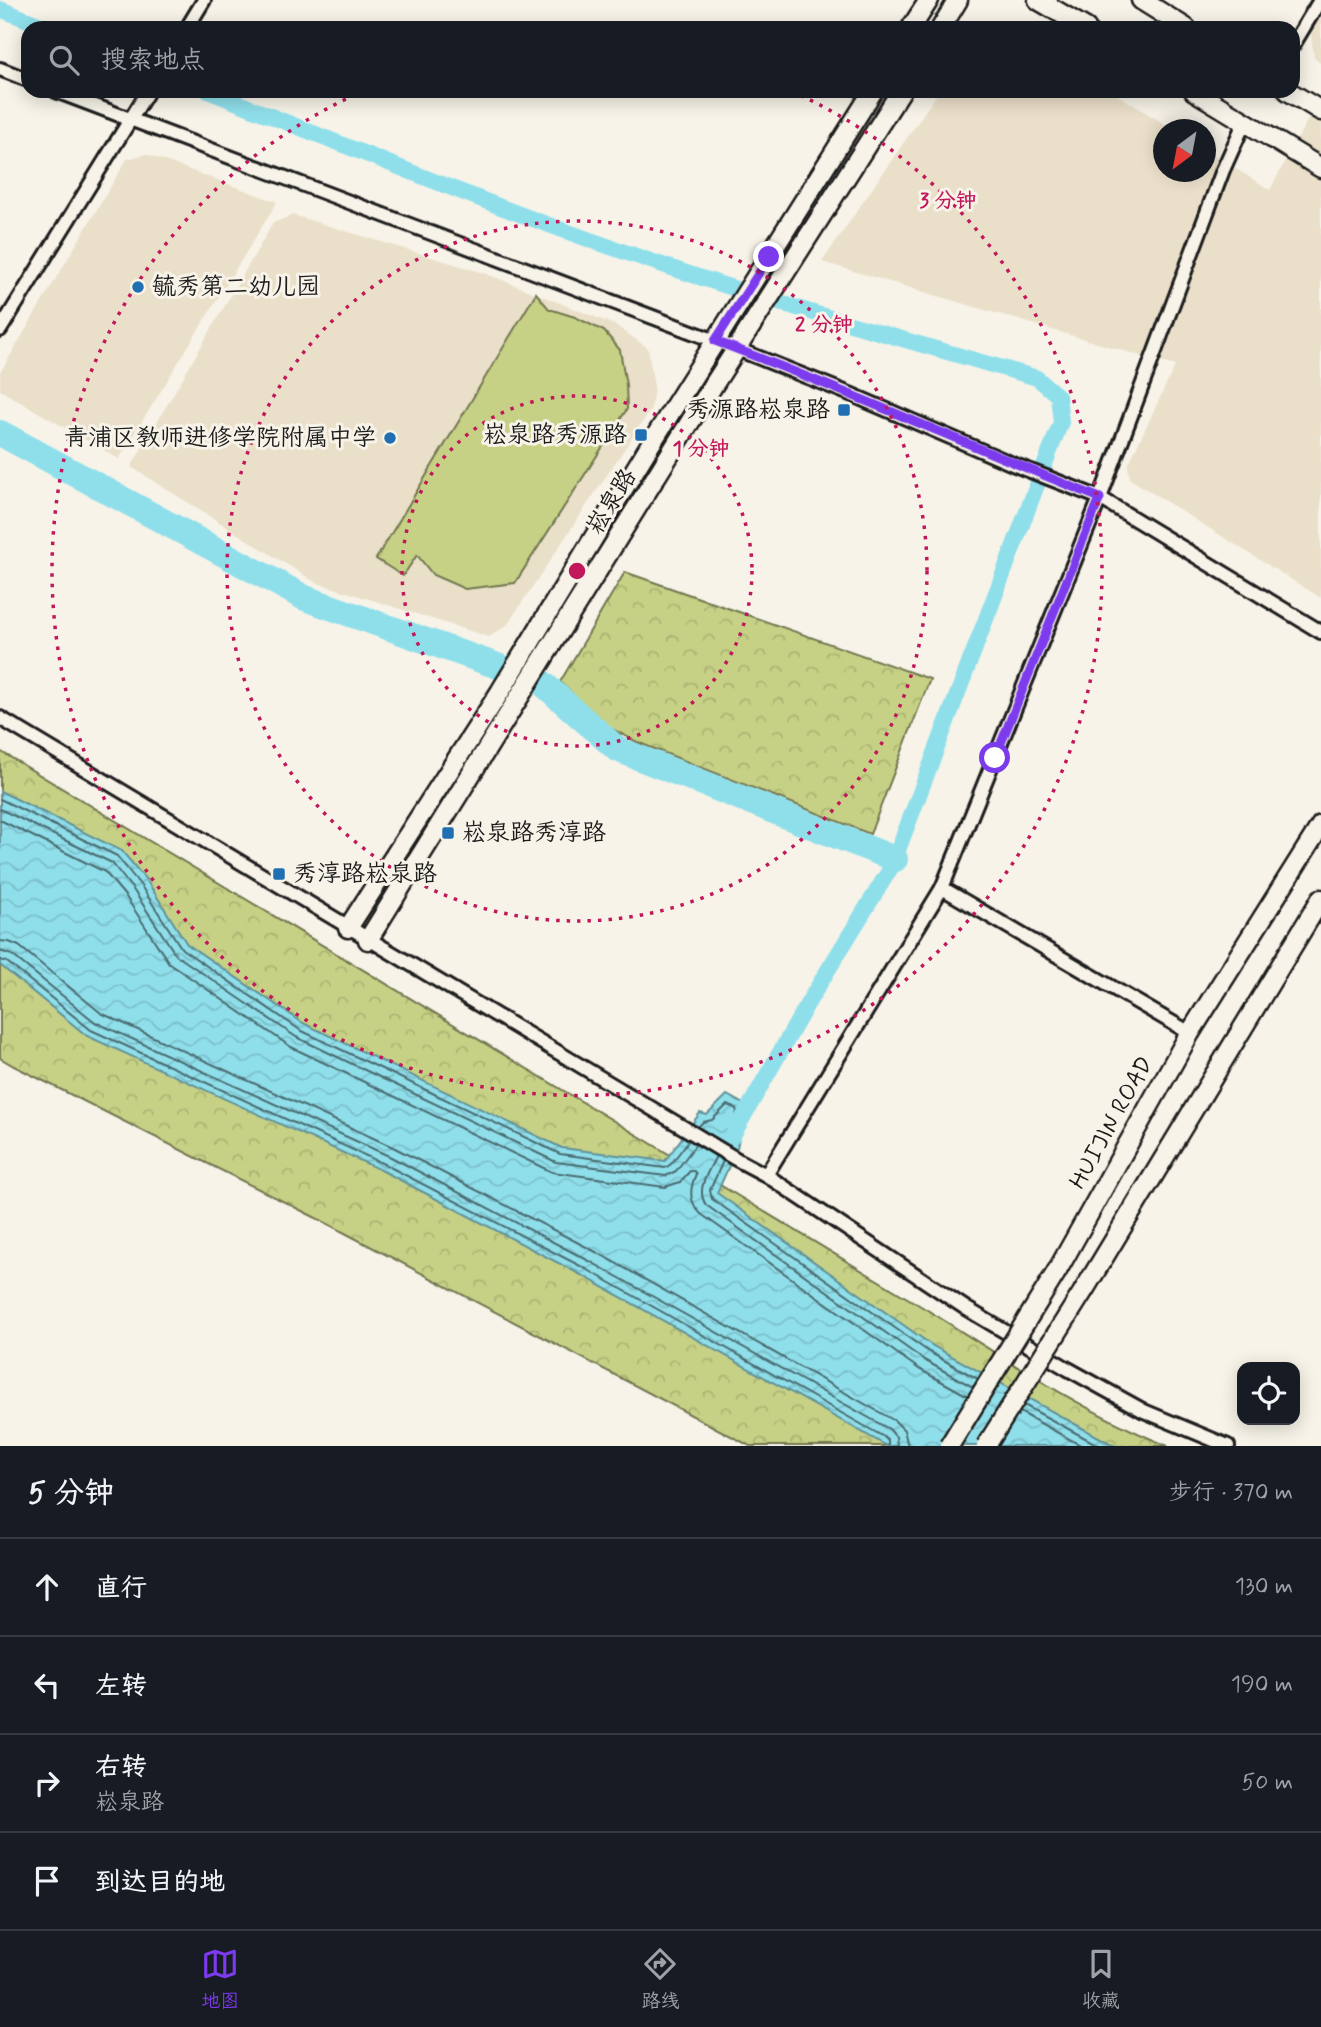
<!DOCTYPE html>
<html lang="zh">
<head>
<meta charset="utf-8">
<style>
	:root { --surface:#171b24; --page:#242831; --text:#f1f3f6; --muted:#9ea1a6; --line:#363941; --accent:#7c3aed }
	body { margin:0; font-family:Mynerve,"LXGW WenKai TC",sans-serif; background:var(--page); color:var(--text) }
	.controls { position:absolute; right:21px; bottom:21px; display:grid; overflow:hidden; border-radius:14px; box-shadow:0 4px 18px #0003 }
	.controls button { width:63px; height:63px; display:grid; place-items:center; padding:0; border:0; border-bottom:2px solid var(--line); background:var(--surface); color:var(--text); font:35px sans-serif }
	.compass { position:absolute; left:1153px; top:119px; width:63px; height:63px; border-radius:50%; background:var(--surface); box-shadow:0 4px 18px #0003; rotate:212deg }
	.stop { position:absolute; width:21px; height:21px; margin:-16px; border:5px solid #7c3aed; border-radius:50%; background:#fff }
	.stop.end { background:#7c3aed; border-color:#fff; box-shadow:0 2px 7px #0008 }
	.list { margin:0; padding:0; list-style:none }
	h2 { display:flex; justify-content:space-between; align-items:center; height:91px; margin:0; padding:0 28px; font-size:30px }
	h2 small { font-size:23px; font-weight:400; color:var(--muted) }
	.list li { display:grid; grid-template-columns:46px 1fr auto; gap:21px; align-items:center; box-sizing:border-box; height:98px; padding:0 28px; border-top:2px solid var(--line) }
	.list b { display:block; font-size:26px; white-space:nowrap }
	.list p { margin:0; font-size:23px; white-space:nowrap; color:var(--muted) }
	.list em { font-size:23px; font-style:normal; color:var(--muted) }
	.icon { flex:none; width:38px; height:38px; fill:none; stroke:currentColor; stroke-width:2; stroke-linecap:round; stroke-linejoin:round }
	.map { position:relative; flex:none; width:1321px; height:1446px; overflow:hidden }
	.search { position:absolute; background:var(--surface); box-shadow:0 4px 18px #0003; left:21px; right:21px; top:21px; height:77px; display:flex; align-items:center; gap:18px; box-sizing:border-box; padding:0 24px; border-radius:21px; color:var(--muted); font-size:26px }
	.sheet { height:483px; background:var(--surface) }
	nav { display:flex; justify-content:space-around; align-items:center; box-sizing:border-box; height:98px; border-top:2px solid var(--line); background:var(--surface); font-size:19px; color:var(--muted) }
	nav a { display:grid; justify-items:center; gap:4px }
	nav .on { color:var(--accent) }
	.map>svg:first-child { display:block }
	.built { fill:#eadfc9 }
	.grass { fill:#c6d185; stroke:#717650; stroke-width:2 }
	.park { fill:url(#park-crowns); stroke:#717650; stroke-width:2 }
	.water { fill:url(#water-waves); stroke:#619198; stroke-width:2 }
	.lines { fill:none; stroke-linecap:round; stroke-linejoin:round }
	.shore { stroke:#4a6a6f; stroke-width:2 }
	.canal { stroke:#8fdfeb; stroke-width:16 }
	.river { stroke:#8fdfeb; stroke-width:26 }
	.street-casing { stroke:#1c1c1c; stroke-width:18 }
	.secondary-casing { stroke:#1c1c1c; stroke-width:23 }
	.street { stroke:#f7f3e8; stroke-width:12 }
	.secondary { stroke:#f7f3e8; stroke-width:18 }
	.secondary-bridge-casing { stroke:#1c1c1c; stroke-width:23; stroke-linecap:butt }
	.secondary-bridge { stroke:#f7f3e8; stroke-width:18 }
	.route { stroke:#7c3aed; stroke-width:9 }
	.ring { fill:none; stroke:#c2185b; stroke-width:3.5; stroke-dasharray:3.5 7 }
	.poi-dot { fill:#1f6fb2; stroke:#f7f3e8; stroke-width:2.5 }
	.labels { text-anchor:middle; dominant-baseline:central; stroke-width:6; stroke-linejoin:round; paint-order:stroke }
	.poi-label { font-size:24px; fill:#1c1c1c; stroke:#f7f3e8; text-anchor:start }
	.street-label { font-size:24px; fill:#1c1c1c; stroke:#f7f3e8 }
	.centre { fill:#c2185b; stroke:#f7f3e8; stroke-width:3.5 }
	.ring-label { font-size:21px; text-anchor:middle; font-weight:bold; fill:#c2185b; stroke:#f7f3e8; stroke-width:6; stroke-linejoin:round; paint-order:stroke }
</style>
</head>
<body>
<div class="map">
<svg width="1321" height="1446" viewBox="0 0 1321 1446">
	<defs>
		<pattern id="park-crowns" width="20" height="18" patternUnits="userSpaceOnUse" patternTransform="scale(1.75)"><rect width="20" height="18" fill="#c6d185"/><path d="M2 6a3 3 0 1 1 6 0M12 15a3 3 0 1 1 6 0" fill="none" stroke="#aab372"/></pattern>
		<pattern id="water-waves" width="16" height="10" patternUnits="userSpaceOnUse" patternTransform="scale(1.75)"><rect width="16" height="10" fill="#8fdfeb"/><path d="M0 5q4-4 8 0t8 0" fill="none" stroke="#7bbfc9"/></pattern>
	</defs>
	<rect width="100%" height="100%" fill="#f7f3e8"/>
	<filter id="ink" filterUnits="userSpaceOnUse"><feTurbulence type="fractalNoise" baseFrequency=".0143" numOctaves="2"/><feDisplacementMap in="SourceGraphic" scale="14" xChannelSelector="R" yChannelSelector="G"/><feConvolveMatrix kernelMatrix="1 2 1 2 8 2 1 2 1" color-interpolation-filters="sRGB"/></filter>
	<g filter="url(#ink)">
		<g class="built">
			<path d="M1321,1V64L1314,57L1309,18Z"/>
			<path d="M939,91H1111L1173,129L1164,130V172H1206V150L1270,190L1321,95V598L1130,479L1128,465L1175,366L822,262Z"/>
			<path d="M146,154L277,202L119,459L0,390V373L127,159Z"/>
			<path d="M293,215L487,274L615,325L648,348L654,387L651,409L507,625L489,637L315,582L131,467L273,223Z"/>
		</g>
		<path class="grass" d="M536,293L549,309L575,317L604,331L620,350L626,385L627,409L515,583L465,589L433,575L417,555L403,576L376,559Z"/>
		<g class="park">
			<path d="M625,572L930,679L870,834L637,742L606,726L560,682Z"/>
			<path d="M0,751L929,1311C1007,1360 1083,1412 1168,1446H750L326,1223L14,1066L0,1058Z"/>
		</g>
		<path class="water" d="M0,791L122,851L147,881L187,944L303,1023L562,1148L665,1161L700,1113L707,1115L727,1095L745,1105L737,1148L717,1193L933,1346L1115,1446H887L585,1277L383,1171L87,1036L0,965Z"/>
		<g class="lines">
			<g class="shore">
				<path d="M0,799L117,856L141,886L182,949L300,1030L560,1154L665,1168L671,1164L689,1140"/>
				<path d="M0,809L112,863L134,891L176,955L296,1037L556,1162L666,1176L676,1171L696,1144"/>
				<path d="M0,820L105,872L126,897L169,963L291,1047L552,1172L665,1187L680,1182L690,1171H694L696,1174C689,1190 689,1202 701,1214L919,1369L968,1396"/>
				<path d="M0,941L9,942L19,946L101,1013L395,1148L598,1253L895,1421L904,1430L908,1446"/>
				<path d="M0,951L12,955L95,1022L391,1157L593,1263L889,1429L896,1437L897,1446"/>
				<path d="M0,960L7,962L91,1030L386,1165L588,1270L884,1437L888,1441V1446"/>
				<path d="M698,1127L703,1122L712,1120L727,1105L735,1108L737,1111L730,1146"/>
				<path d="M716,1156C709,1171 695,1189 706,1205L924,1360L973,1387"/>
				<path d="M723,1161L710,1190L712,1199L929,1352L978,1379"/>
				<path d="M1024,1405L1100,1446"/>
				<path d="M1020,1412L1082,1446"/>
			</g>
			<g class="canal">
				<path d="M0,9L48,28"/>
				<path d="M208,91C345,145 482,203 622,251C758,299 898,338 1037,378L1058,396L1061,422L892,866L809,1001L732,1137"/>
			</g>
			<path class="river" d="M0,433L305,598L540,681L617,749L895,859"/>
			<g class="street-casing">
				<g id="street">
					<path d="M187,28L204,0"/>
					<path d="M1293,45L1320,0"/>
					<path d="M0,69L28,80"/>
					<path d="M56,91L737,349L850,394L1015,465L1100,498L1321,632"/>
					<path d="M0,330L148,91"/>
					<path d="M0,718L736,1159L766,1175L967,1309L1068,1369L1144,1411L1228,1446"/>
					<path d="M942,888L1190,1033"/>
					<path d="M766,1175L942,888L1100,498L1223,170L1245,121"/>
				</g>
			</g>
			<g class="secondary-casing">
				<g id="secondary">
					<path d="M1038,0L1086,28"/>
					<path d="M1141,0L1186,28"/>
					<path d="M911,28L929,0"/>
					<path d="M941,28L958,0"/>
					<path d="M1194,91L1321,168"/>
					<path d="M1288,91L1321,111"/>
					<path d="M348,928L500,692L650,445L873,91"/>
					<path d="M368,940L695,414L901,91"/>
					<path d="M1057,1271L1190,1033L1321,825"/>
					<path d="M1084,1290L1321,899"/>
				</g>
			</g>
			<use href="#street" class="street"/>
			<use href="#secondary" class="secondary"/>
			<g class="secondary-bridge-casing">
				<g id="secondary-bridge">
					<path d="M949,1446L1057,1271"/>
					<path d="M986,1446L1084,1290"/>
				</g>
			</g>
			<use href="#secondary-bridge" class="secondary-bridge"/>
		</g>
	</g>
	<g class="lines" filter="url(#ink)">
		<path class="route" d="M769,257L715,341C845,389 971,447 1100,498L995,758"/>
	</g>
	<g class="ring">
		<circle cx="577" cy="571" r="175"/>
		<circle cx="577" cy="571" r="350"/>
		<path d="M791 91A525 525 0 1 1 363 91"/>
	</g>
	<g class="poi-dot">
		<circle cx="138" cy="287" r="7"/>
		<rect x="837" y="403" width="14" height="14" rx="3.5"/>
		<rect x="634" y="428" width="14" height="14" rx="3.5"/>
		<circle cx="390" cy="438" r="7"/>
		<rect x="441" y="826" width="14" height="14" rx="3.5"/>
		<rect x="272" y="867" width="14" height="14" rx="3.5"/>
	</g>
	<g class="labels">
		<g class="poi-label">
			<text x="152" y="287">毓秀第二幼儿园</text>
			<text x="830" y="410" text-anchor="end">秀源路崧泉路</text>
			<text x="627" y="435" text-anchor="end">崧泉路秀源路</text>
			<text x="376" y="438" text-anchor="end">青浦区教师进修学院附属中学</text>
			<text x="462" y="833">崧泉路秀淳路</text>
			<text x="293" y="874">秀淳路崧泉路</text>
		</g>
		<g class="street-label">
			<text transform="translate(612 502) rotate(-58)">崧泉路</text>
			<text transform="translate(1112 1123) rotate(-61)">HUIJIN ROAD</text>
		</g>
	</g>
	<circle cx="577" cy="571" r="10" class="centre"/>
	<g class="ring-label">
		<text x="948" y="207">3 分钟</text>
		<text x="824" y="331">2 分钟</text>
		<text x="701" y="455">1 分钟</text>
	</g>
</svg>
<div class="controls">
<button><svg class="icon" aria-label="locate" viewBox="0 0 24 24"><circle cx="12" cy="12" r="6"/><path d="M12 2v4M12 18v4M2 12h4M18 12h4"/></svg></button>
</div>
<svg class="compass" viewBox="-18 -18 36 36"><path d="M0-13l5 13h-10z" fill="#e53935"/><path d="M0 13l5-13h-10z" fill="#9ea1a6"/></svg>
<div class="stop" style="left:995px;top:758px"></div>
<div class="stop end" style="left:769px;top:257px"></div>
<div class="search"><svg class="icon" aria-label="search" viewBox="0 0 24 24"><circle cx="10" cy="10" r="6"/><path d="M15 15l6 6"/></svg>搜索地点</div>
</div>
<section class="sheet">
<h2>5 分钟<small>步行 · 370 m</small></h2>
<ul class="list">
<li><svg class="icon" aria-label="ahead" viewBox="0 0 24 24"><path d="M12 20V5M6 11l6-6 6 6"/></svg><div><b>直行</b></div><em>130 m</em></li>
<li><svg class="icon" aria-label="left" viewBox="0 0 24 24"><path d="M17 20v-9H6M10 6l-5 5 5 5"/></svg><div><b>左转</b></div><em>190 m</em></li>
<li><svg class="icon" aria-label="right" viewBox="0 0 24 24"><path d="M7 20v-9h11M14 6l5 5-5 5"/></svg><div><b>右转</b><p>崧泉路</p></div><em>50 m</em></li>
<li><svg class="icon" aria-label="arrive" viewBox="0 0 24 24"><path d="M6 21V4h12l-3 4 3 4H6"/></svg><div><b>到达目的地</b></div></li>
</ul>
</section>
<nav>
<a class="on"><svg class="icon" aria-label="map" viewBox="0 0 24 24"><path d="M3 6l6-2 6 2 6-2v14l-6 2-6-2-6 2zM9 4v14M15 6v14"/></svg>地图</a>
<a><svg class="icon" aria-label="directions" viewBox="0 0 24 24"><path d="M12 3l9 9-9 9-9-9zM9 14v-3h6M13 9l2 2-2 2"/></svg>路线</a>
<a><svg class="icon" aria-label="saved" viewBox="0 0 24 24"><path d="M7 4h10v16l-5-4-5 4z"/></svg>收藏</a>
</nav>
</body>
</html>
